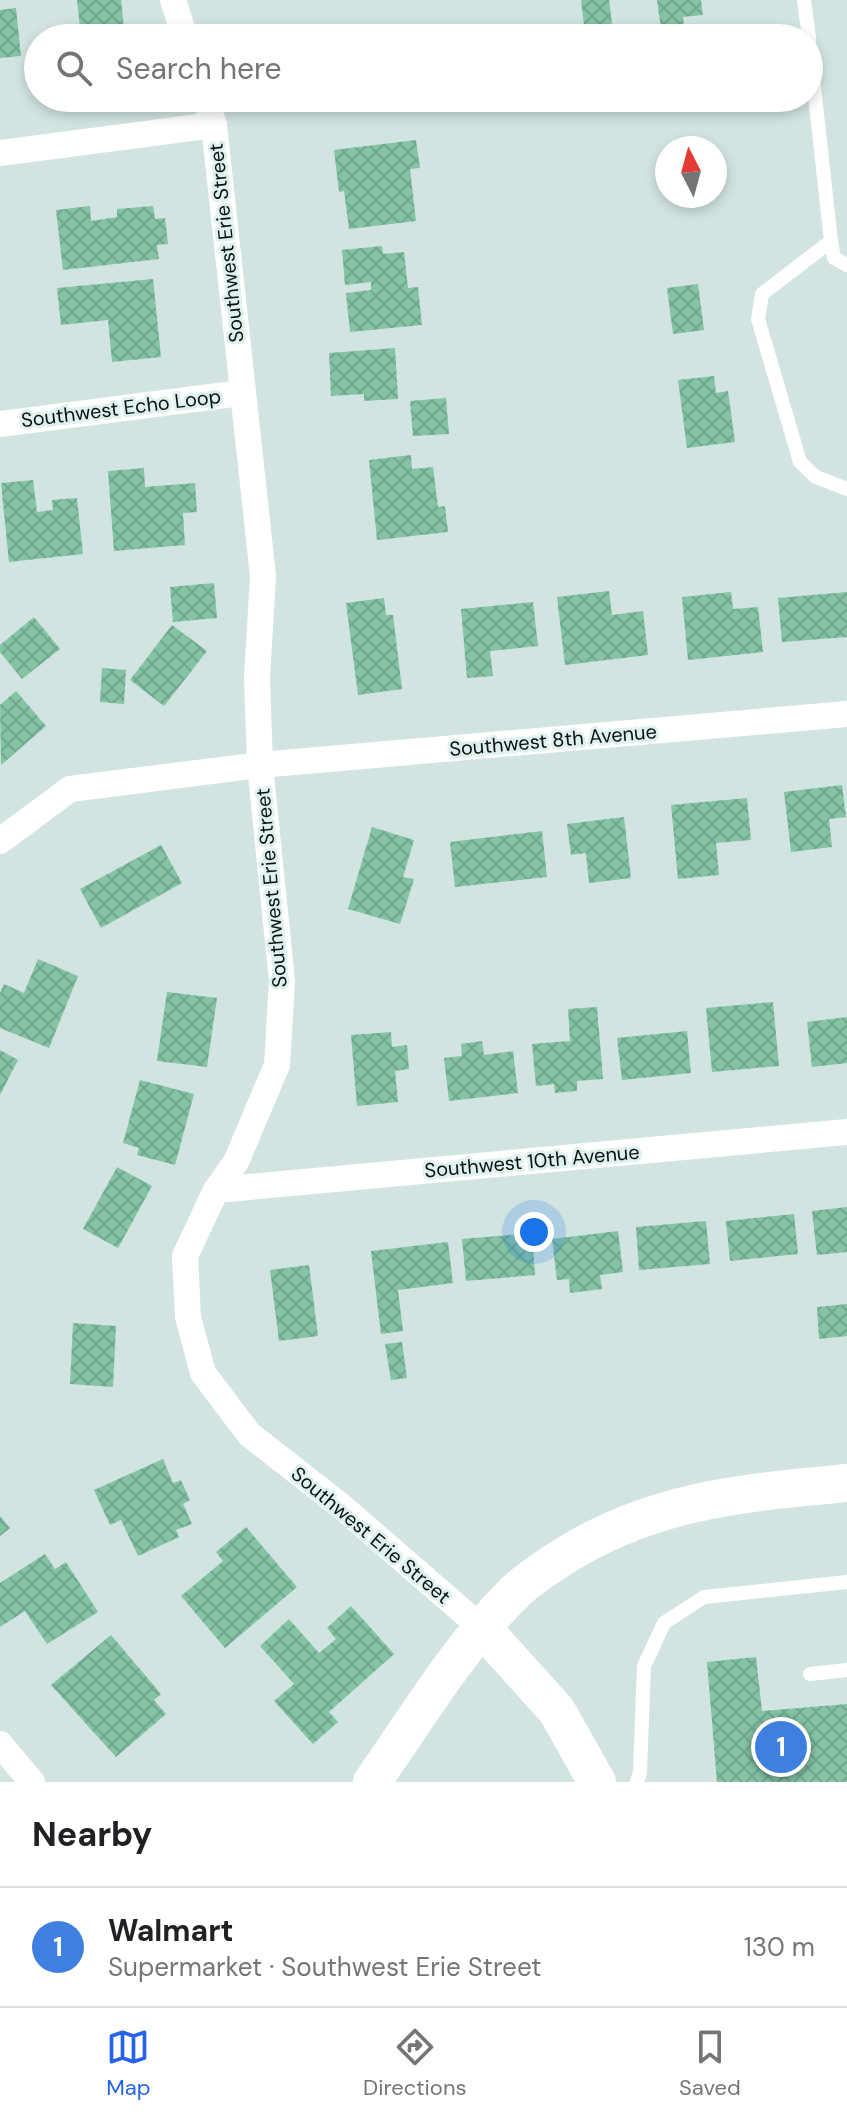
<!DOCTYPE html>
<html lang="en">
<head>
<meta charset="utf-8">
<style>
	:root { --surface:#fff; --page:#f6f6f6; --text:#202124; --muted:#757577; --line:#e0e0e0; --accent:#2563eb }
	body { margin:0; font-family:"DM Sans",sans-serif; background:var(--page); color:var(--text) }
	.compass { position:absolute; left:655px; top:136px; width:72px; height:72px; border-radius:50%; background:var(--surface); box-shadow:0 4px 12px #0003; rotate:354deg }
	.you { position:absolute; left:534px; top:1232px; width:28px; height:28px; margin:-20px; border:6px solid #fff; border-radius:50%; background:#1a73e8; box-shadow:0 0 0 12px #1a73e833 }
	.badge { display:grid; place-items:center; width:52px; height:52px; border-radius:50%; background:var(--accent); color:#fff; font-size:26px; font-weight:700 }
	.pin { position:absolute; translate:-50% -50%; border:4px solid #fff; box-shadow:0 2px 8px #0006 }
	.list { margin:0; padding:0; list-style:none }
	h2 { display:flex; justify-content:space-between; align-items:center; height:104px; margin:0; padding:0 32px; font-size:34px }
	h2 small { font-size:26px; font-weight:400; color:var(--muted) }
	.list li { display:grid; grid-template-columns:52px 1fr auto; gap:24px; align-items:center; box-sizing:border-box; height:120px; padding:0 32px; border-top:2px solid var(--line) }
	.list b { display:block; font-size:30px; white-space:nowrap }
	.list p { margin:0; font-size:26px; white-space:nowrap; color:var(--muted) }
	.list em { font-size:26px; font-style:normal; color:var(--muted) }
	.icon { flex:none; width:44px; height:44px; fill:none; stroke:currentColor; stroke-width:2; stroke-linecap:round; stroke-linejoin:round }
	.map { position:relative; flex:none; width:847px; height:1782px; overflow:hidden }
	.search { position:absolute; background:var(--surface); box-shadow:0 4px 12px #0003; left:24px; right:24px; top:24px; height:88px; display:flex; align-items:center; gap:20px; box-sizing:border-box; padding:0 28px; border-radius:44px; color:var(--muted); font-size:30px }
	.sheet { height:224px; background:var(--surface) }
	nav { display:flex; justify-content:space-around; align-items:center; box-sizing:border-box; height:112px; border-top:2px solid var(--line); background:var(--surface); font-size:22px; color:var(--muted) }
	nav a { display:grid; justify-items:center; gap:4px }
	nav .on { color:var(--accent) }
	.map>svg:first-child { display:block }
	.building { fill:url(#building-cross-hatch) }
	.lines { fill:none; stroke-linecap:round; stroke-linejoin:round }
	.lane { stroke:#fff; stroke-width:14 }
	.street { stroke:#fff; stroke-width:26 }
	.secondary { stroke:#fff; stroke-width:38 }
	.labels { text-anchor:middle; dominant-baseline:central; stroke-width:6; stroke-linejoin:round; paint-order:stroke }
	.street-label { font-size:20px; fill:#0b1110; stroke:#dff1ee }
</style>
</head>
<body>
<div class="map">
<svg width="847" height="1782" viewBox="0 0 847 1782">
	<defs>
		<pattern id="building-cross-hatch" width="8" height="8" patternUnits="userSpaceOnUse" patternTransform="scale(2)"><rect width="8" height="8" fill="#84c4a5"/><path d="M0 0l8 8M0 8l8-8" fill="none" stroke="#71a78d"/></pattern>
	</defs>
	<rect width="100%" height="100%" fill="#d2e4e1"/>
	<g class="building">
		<path d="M77,0H121L125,38H81Z"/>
		<path d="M581,0H609L613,31L585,34Z"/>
		<path d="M657,0H701L703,15L683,17L684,27L661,29Z"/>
		<path d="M16,8L21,56L0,58V10Z"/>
		<path d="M38,47V79L36,80L33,48Z"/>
		<path d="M416,140L420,168L410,169L416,221L349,229L344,191L339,192L334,150Z"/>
		<path d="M90,206L91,221L117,217V209L153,206L155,219L165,218L168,244L157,245L159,259L63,270L56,210Z"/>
		<path d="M382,246L383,254L404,252L408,288L418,287L422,325L350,332L346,293L371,290V282L345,285L342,250Z"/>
		<path d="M153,279L161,357L112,362L108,320L61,325L57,288Z"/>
		<path d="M698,284L704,330L673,334L667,288Z"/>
		<path d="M395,348L398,399L364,401V394L331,396L329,353Z"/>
		<path d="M714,376L716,393L728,391L735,442L687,448L678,380Z"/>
		<path d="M446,398L449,434L413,436L410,401Z"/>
		<path d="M411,455L412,469L433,467L438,507L445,506L448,532L377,540L369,460Z"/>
		<path d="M144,468L145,487L195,483L197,512L183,513L185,545L114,551L108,471Z"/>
		<path d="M33,480L37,512L53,510L52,500L77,498L83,554L9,562L1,483Z"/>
		<path d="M214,583L217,618L173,622L170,587Z"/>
		<path d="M609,591L612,615L643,611L648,655L565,665L557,597Z"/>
		<path d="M731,592L733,609L758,607L763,652L688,660L682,597Z"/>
		<path d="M847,592V637L782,642L778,598Z"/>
		<path d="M384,598L386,615H393L402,689L358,695L346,603Z"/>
		<path d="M533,602L538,646L490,651L493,676L467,678L461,609Z"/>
		<path d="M34,617L60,649L22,679L0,652V645Z"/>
		<path d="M172,625L207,651L164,706L130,680Z"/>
		<path d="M102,668L126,670L124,704L100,702Z"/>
		<path d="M16,691L46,726L1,765L0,705Z"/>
		<path d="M842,785L846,817L829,819L832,847L791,852L784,792Z"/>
		<path d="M747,798L751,840L716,843L719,875L678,879L671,805Z"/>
		<path d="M624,817L631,878L589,883L586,853L571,855L567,824Z"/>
		<path d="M372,827L414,840L403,877L414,879L400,924L348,909Z"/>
		<path d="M542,831L547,877L455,887L450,842Z"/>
		<path d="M161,845L182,883L101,928L80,889Z"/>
		<path d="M38,959L78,976L49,1048L0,1028V993L4,984L24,993Z"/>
		<path d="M167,992L217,998L207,1067L157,1061Z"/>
		<path d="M773,1002L779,1066L712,1072L706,1008Z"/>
		<path d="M597,1007L603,1079L577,1081V1091L555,1093L554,1084L536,1086L532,1044L570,1041L568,1009Z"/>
		<path d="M847,1017V1063L812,1067L807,1022Z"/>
		<path d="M687,1031L691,1073L622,1080L617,1038Z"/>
		<path d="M391,1032L392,1047L407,1045L409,1069L395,1071L398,1102L357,1106L351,1035Z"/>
		<path d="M482,1041L484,1055L513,1051L518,1093L449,1101L444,1058L462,1056L461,1044Z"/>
		<path d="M0,1050L18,1060L0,1095Z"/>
		<path d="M140,1080L194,1094L175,1165L137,1155L139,1148L123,1143Z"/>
		<path d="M117,1167L152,1186L118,1248L83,1229Z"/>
		<path d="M847,1207V1252L817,1255L812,1211Z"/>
		<path d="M794,1214L798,1254L730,1261L726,1221Z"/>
		<path d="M706,1221L710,1264L639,1270L636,1227Z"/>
		<path d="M618,1231L623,1272L600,1275L602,1289L570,1293L569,1279L557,1280L552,1239Z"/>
		<path d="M532,1233L535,1275L466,1281L462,1239Z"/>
		<path d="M448,1242L453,1283L398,1290L403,1331L381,1334L371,1251Z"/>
		<path d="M309,1265L318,1336L279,1341L270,1270Z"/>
		<path d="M847,1304V1336L819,1339L817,1307Z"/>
		<path d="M73,1323L116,1326L113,1387L70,1384Z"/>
		<path d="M402,1342L407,1378L391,1380L385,1344Z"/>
		<path d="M163,1459L173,1483L181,1480L190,1500L183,1504L192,1524L176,1530L179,1537L138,1556L121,1520L110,1525L94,1490Z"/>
		<path d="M0,1516L10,1528L0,1536Z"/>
		<path d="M246,1527L297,1587L225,1648L181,1596L223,1561L216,1552Z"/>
		<path d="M45,1554L55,1569L66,1562L98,1612L47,1644L25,1611L0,1627V1583Z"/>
		<path d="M351,1606L394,1654L329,1712L338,1722L313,1744L274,1701L294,1684L260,1646L289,1619L319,1653L336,1639L327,1628Z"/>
		<path d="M111,1635L161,1694L154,1700L166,1714L116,1757L51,1685Z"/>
		<path d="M756,1657L762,1711L847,1704V1782H717L707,1662Z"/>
	</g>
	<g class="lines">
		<g class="lane">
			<path d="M804,0L809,38"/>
			<path d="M809,42L831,241L834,258L847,265"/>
			<path d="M831,241L762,294L758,319L800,462L816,477L847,489"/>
			<path d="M810,1674L847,1670"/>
			<path d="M637,1782L640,1772L644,1666L664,1623L704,1597L847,1582"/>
		</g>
		<g class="street">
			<path d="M173,0L185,38"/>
			<path d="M205,98L214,125L263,576L257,678L260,765L282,981L277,1065L236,1162L216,1190L185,1256L188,1317L203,1373L249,1434L341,1506L483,1629"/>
			<path d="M0,153L214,125"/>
			<path d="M0,424L241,393"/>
			<path d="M0,841L70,789L260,765L847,714"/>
			<path d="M216,1190L847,1132"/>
			<path d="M0,1744L32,1782"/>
		</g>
		<g class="secondary">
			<path d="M483,1629L557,1711L597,1782"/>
			<path d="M372,1782C417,1718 458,1648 514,1593C527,1580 543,1570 558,1560C650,1500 741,1493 847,1483"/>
		</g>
	</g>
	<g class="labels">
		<g class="street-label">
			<text transform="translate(226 243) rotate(-96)">Southwest Erie Street</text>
			<text transform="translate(121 408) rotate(-7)">Southwest Echo Loop</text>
			<text transform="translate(553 740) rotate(-5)">Southwest 8th Avenue</text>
			<text transform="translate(271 888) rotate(-95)">Southwest Erie Street</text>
			<text transform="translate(532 1161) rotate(-5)">Southwest 10th Avenue</text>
			<text transform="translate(371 1535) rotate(40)">Southwest Erie Street</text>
		</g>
	</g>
</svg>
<svg class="compass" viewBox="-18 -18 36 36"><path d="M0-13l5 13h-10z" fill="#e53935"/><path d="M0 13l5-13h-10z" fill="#757577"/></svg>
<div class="you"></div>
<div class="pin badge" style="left:781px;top:1747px;background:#3f7fe0">1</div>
<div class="search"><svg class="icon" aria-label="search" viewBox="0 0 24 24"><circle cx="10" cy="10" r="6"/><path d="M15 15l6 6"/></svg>Search here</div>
</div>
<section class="sheet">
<h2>Nearby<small></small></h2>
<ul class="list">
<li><span class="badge" style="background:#3f7fe0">1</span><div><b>Walmart</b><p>Supermarket · Southwest Erie Street</p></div><em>130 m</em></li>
</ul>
</section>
<nav>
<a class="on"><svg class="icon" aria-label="map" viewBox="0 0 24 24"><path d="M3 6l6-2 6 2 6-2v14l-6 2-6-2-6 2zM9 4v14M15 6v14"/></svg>Map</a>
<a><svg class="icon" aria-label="directions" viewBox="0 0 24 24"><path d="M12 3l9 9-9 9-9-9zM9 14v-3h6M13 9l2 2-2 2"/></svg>Directions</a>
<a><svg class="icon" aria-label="saved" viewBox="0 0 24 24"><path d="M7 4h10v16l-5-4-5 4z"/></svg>Saved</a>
</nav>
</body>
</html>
